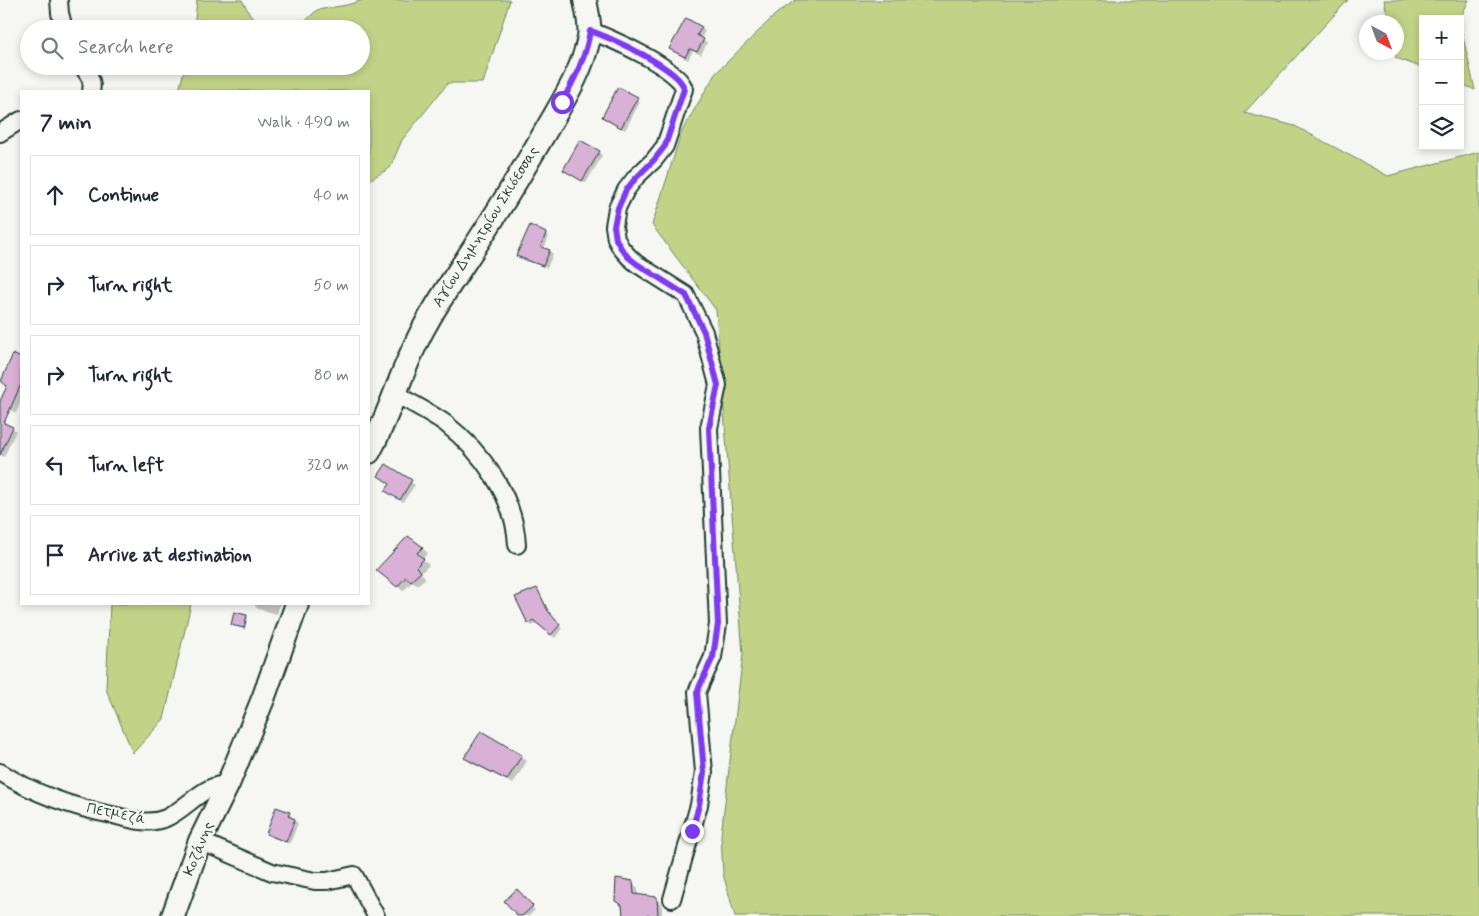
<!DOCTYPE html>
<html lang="en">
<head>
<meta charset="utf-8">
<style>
	:root { --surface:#fff; --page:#f6f6f7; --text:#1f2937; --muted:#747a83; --line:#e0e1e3 }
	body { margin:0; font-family:Mynerve,sans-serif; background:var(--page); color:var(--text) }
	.controls { position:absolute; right:15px; top:15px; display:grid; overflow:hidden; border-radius:0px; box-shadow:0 2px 8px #0003 }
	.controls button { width:45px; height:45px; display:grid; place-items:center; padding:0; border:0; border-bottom:1px solid var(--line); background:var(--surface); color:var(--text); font:25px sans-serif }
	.compass { position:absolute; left:1359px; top:15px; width:45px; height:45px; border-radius:50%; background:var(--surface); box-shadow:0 2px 8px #0003; rotate:139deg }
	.stop { position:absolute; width:15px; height:15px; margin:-11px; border:4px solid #7c3aed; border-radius:50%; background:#fff }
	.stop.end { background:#7c3aed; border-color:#fff; box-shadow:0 1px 5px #0008 }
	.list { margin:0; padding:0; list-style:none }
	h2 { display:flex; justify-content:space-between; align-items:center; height:65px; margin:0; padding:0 20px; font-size:21px }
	h2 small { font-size:16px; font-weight:400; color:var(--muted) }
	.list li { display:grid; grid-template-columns:32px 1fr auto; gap:15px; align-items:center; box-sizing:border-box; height:80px; margin:0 10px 10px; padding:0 10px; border:1px solid var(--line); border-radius:0px }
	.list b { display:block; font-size:19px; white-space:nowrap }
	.list em { font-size:16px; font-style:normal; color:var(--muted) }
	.icon { flex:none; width:28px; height:28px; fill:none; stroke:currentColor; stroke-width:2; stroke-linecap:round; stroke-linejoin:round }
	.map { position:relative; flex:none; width:1479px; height:916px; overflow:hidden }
	.search { position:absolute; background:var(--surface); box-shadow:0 2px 8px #0003; left:20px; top:20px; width:350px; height:55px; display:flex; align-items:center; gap:12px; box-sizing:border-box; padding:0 18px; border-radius:28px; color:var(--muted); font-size:19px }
	.panel { position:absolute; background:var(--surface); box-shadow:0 2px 8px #0003; left:20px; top:90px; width:350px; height:515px; border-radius:0px }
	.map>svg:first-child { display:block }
	.green { fill:#c2d388; stroke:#70885e }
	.shadow { fill:#0003 }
	.building { fill:#d9b0d6; stroke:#1f3d34 }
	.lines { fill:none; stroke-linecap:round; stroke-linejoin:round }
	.street-casing { stroke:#1f3d34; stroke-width:20 }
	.secondary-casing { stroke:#1f3d34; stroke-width:26 }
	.street { stroke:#f6f6f2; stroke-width:16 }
	.secondary { stroke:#f6f6f2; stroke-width:22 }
	.route { stroke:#7c3aed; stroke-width:6 }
	.labels { text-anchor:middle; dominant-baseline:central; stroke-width:4.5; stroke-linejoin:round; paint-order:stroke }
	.street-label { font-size:15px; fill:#1f3d34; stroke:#f6f6f2 }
</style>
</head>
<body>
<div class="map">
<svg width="1479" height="916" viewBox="0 0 1479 916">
	<rect width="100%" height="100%" fill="#f6f6f2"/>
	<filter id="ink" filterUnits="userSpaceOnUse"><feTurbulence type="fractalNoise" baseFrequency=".02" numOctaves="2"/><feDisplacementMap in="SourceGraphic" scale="10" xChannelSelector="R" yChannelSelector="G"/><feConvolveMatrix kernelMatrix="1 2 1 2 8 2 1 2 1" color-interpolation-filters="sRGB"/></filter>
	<g filter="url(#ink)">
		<g class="green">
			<path d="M197,0H242L251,16L261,29H194Z"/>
			<path d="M363,0H510L483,83H448L402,140L390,168L369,180V91H179L185,66H361V29H297L317,10L347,5Z"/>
			<path d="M796,0H1348L1244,113L1295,126L1388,176L1479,152V916H735L723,874L721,835L743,654L716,310L652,225L682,131L715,74L776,14Z"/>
			<path d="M1384,0H1469L1460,19H1423V68L1396,58L1395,53L1396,52V22H1389Z"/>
			<path d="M1460,24L1475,90L1460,83Z"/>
			<path d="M110,604H191L164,719L133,753L106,689Z"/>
		</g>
		<g class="shadow">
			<path d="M701,28L705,31L701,39L707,43L701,55L693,51L688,60L674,52L671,49Z"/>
			<path d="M637,98L640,102L625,130L607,121L603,117Z"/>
			<path d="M599,152L602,156L586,183L568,173L564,170Z"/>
			<path d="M546,234L549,237L544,249L550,251L553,254L547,268L520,259L517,255Z"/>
			<path d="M14,356L21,359V401L16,413L6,408L8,386Z"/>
			<path d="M0,422L12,428L16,431L4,457L0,455Z"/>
			<path d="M386,465L415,485L403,502L390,494L391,484Z"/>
			<path d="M422,548L428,553L422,559L429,565L421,573L426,578L417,585L412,582L403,591L383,575Z"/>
			<path d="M537,589L540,593L551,616L562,629L555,638L537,623L532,626L529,623Z"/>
			<path d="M255,604H280L277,614L258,609L255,606Z"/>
			<path d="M246,616L248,617L245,629L233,625Z"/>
			<path d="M521,756L527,761L513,784L471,763L466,758Z"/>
			<path d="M289,813L292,817V819L298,823L290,844L271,837L267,833Z"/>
			<path d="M632,882L638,888V896L656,899L662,904V916H634L633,913L622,907L616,901Z"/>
			<path d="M517,891L535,910L529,916H520Z"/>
		</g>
		<g class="building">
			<path d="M686,18L702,27L697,35L704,39L697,52L690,49L685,57L669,49Z"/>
			<path d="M618,87L638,97L621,128L602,117Z"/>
			<path d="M580,140L600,151L582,181L563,170Z"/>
			<path d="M530,225L546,233L541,247L550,250L543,266L516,256Z"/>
			<path d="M13,354L21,358V384L4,423L13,427L0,455V401L7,386L1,381Z"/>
			<path d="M386,464L412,480L400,500L385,491L390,484L378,476Z"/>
			<path d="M408,536L423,547L417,553L424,559L416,567L421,572L411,581L406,577L397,587L376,570Z"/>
			<path d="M537,588L548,611L560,625L551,635L533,620L528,624L515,597Z"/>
			<path d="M234,612L247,615L244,628L231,625Z"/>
			<path d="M481,731L522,755L507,780L464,758Z"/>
			<path d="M276,807L290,812L288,816L295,819L286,842L266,834Z"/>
			<path d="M616,878L633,881L634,894L657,897L658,916H623L622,905L615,901Z"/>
			<path d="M517,889L533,906L522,916H518L504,901Z"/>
		</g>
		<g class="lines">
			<g class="street-casing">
				<g id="street">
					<path d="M59,0L60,13L64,29"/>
					<path d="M589,31C608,36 682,70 684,89L665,146L654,160L636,177L626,190L617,208L614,226L616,239L621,248L629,257L637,264L686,295L704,332L718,385L709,428L718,624L713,657L697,692L704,772L699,805L672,899"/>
					<path d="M82,66C88,74 94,81 91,91"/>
					<path d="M0,133L21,120"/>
					<path d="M395,394C412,403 429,412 445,423C482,452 515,497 517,545"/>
					<path d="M0,772C36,795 75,808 117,816C133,820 150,825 166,818C188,808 203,784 228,784"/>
					<path d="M200,841L272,872L315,881H327L354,875L376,916"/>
				</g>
			</g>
			<g class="secondary-casing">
				<g id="secondary">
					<path d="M369,452C392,411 402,365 426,324C443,293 464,264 483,234C506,199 527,163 548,127C564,99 583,70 589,37C591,25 587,12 585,0"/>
					<path d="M173,916L200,841L228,784L263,699L297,604"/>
				</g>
			</g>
			<use href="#street" class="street"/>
			<use href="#secondary" class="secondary"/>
		</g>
	</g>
	<g class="lines" filter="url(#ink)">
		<path class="route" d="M562,102C574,80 586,57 590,31C608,36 682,70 684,89L665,146L654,160L636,178L626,190L618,208L614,226L616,239L621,248L628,257L637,264L686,295L704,332L718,385L709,428L718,624L713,657L697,692L704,772L699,805L692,831"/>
	</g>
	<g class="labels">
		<g class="street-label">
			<text transform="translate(486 227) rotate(-58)">Αγίου Δημητρίου Σκιόεσσας</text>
			<text transform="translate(116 814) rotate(11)">Πετμεζά</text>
			<text transform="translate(199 849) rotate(-68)">Κοζάνης</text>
		</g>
	</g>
</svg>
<div class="controls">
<button>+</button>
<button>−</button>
<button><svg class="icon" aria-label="layers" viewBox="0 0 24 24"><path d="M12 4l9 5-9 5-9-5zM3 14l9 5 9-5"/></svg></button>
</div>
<svg class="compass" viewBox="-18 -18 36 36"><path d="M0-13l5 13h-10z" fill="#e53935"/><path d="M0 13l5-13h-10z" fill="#747a83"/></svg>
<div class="stop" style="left:562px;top:102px"></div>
<div class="stop end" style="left:692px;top:831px"></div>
<div class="search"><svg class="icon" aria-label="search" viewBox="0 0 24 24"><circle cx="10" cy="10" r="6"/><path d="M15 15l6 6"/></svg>Search here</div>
<section class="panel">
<h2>7 min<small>Walk · 490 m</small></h2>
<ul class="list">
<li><svg class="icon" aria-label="ahead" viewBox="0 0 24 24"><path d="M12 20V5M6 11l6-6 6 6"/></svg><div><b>Continue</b></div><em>40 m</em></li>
<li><svg class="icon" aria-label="right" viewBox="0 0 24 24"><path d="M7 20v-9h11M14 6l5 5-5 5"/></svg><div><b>Turn right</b></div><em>50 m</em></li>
<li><svg class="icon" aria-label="right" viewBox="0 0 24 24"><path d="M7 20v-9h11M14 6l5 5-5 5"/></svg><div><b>Turn right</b></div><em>80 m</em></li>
<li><svg class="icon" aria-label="left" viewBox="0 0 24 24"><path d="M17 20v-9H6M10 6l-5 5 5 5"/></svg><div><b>Turn left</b></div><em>320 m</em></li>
<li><svg class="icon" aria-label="arrive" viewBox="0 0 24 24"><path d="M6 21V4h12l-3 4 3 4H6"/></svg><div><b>Arrive at destination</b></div></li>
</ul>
</section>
</div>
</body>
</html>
